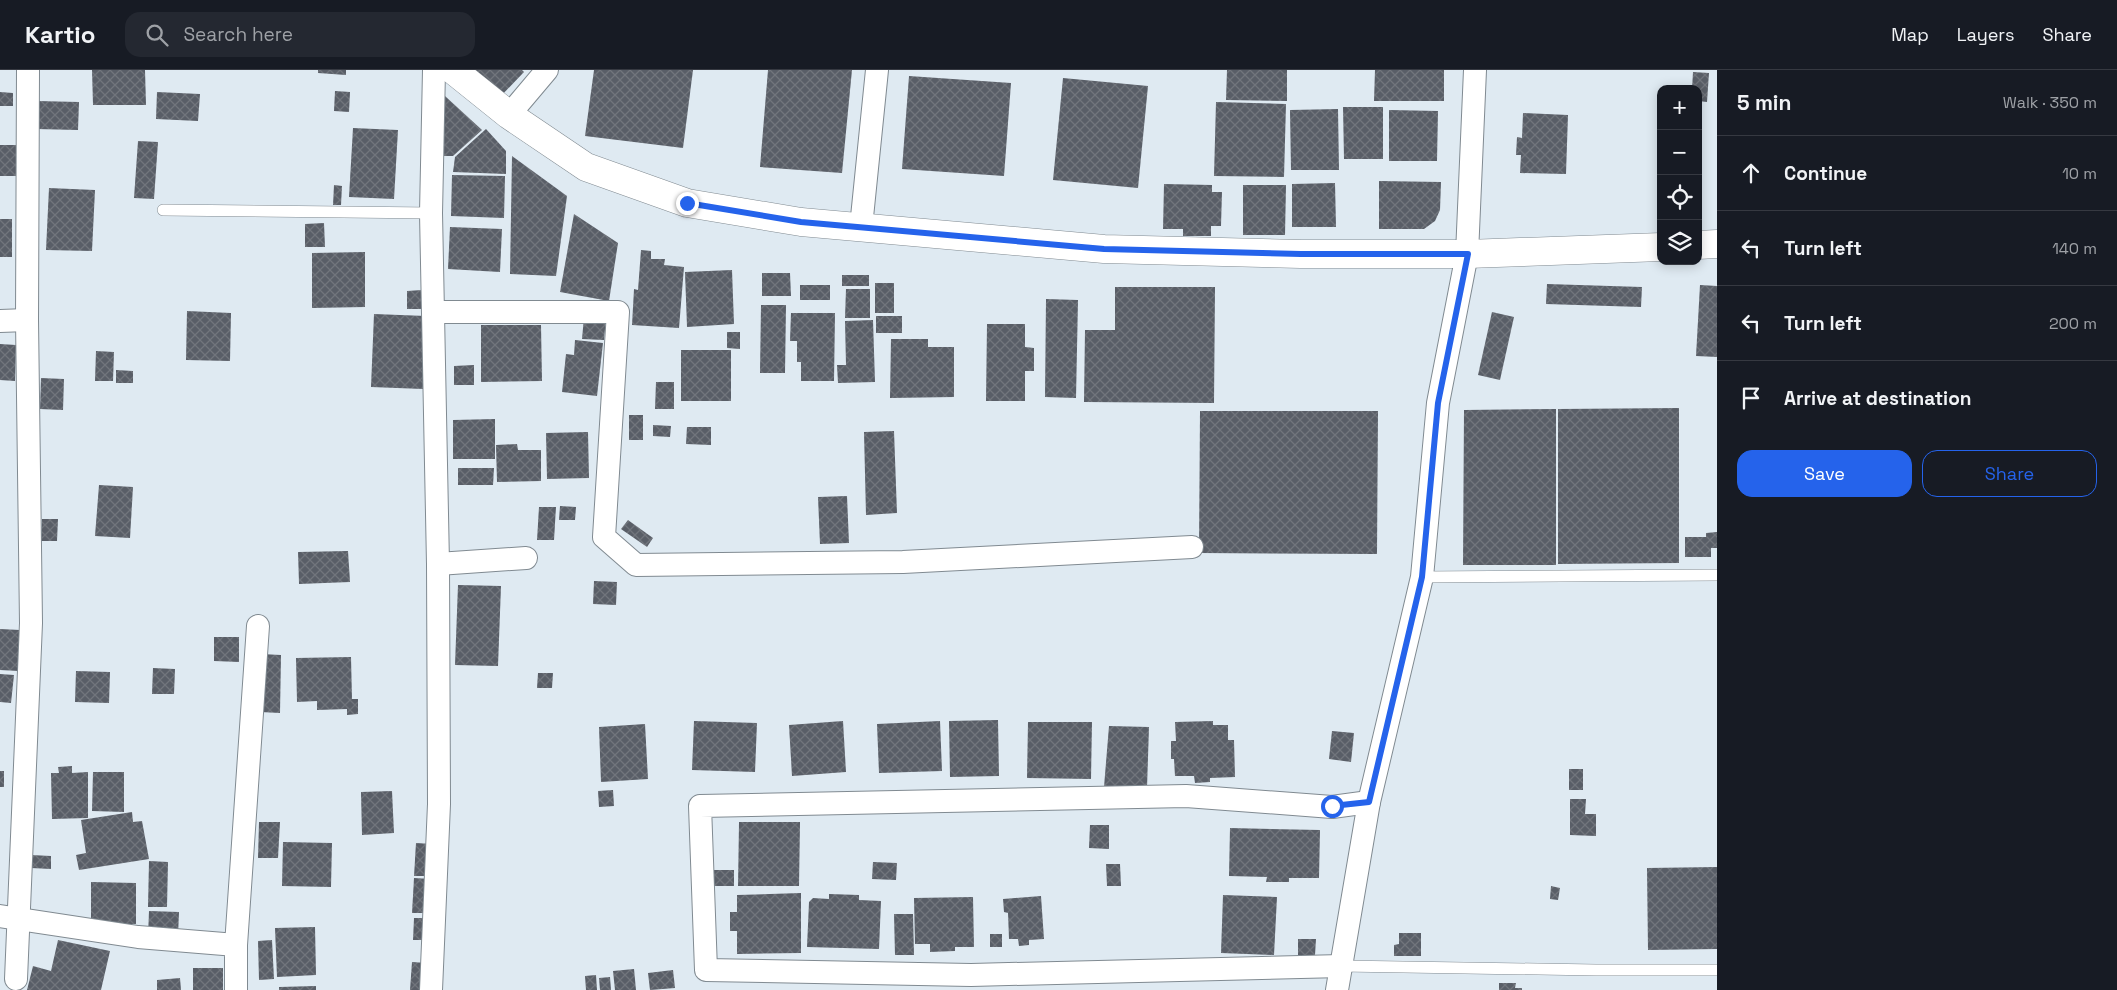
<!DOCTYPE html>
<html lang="en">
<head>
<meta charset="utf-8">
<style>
	:root { --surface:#171b24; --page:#242831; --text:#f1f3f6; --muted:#9ea1a6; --line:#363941; --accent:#2563eb }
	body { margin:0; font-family:"Space Grotesk",sans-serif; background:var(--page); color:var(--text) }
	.controls { position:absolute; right:15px; top:15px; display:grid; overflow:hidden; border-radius:10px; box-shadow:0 2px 12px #0003 }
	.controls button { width:45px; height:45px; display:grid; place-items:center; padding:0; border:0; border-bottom:1px solid var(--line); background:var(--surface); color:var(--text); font:25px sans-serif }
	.stop { position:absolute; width:15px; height:15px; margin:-11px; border:4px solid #2563eb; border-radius:50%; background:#fff }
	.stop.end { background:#2563eb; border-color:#fff; box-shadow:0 1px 5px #0008 }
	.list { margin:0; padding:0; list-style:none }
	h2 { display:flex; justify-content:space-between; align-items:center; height:65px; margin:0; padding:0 20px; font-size:21px }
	h2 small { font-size:16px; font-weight:400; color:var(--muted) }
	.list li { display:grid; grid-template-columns:32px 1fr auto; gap:15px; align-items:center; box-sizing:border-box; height:75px; padding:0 20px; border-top:1px solid var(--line) }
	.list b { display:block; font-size:19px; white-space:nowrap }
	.list em { font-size:16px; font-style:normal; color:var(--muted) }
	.actions { display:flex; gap:10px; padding:15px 20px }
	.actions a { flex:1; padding:11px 0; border:1px solid var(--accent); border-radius:15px; text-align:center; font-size:18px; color:var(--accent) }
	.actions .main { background:var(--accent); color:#fff }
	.icon { flex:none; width:28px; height:28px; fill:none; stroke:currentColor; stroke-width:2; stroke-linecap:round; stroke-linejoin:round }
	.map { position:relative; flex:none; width:1717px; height:920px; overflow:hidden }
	header { display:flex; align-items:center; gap:30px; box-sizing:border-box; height:70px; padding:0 25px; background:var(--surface); border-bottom:1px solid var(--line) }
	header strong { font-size:24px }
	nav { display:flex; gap:28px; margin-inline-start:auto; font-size:18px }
	.search { width:350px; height:45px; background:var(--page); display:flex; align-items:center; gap:12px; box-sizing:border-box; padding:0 18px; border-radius:15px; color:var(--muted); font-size:19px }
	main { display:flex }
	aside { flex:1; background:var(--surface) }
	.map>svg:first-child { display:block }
	.building { fill:url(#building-cross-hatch) }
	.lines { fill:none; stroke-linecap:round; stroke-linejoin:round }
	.lane-casing { stroke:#808a91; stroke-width:12 }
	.street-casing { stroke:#808a91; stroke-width:24 }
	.secondary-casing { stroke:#808a91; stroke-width:29 }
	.lane { stroke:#fff; stroke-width:11 }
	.street { stroke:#fff; stroke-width:22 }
	.secondary { stroke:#fff; stroke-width:28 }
	.route { stroke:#2563eb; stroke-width:6 }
</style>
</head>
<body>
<header>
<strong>Kartio</strong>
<div class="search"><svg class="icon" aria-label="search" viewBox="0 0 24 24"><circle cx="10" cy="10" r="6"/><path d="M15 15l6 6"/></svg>Search here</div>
<nav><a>Map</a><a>Layers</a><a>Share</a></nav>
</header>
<main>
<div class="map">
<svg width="1717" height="920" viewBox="0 0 1717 920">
	<defs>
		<pattern id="building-cross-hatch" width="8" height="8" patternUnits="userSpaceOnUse" patternTransform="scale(1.25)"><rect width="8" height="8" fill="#595e67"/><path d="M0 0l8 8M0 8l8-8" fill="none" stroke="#71757c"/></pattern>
	</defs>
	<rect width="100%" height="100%" fill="#dfeaf2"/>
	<g class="building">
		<path d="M92,0H145L146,35H93Z"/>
		<path d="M318,0H346V5L318,3Z"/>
		<path d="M470,0H522L524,2L500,27Z"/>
		<path d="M594,0H693L683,78L585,66Z"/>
		<path d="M768,0H852L842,103L760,97Z"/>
		<path d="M1227,0H1287V31L1226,30Z"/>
		<path d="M1375,0H1444V31H1374Z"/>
		<path d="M1693,2L1709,3L1707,32L1698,31V19H1692Z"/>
		<path d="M909,6L1011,13L1004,106L902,99Z"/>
		<path d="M1063,8L1148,16L1138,118L1053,110Z"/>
		<path d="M335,21L350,22L349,42L334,41Z"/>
		<path d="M0,22L13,23V36H0Z"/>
		<path d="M157,22L200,24L198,51L156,49Z"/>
		<path d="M445,26L482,60L453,86H439L438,39Z"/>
		<path d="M37,31L79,32L78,60L36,59Z"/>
		<path d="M1216,32L1286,34L1284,107L1214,106Z"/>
		<path d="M1343,37H1383V89H1344Z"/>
		<path d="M1338,39L1339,100H1291L1290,40Z"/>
		<path d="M1389,40L1438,41L1437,91H1389Z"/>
		<path d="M1523,43L1568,45L1566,104L1520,103L1521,85H1516L1517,67L1522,68Z"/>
		<path d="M353,58L398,60L394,129L349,127Z"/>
		<path d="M486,59L506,81V104L453,102L455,87Z"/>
		<path d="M138,71L158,72L154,129L134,128Z"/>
		<path d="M0,75H17L16,106H0Z"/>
		<path d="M512,86L567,126L556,206L510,204Z"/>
		<path d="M452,105L505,106L504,148L451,146Z"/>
		<path d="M1379,111L1441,112L1440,140L1435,151L1424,159H1379Z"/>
		<path d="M1335,113L1336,157H1292V114Z"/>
		<path d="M1164,114L1212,115V122H1222L1221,156H1211V166H1183V159H1163Z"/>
		<path d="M334,115L342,116L341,135H333Z"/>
		<path d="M1243,115H1286L1285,165H1243Z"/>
		<path d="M49,118L95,120L92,181L46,180Z"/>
		<path d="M574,144L618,173L609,231L560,222Z"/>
		<rect x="0" y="149" width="12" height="38"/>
		<path d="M324,153L325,177H305V154Z"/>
		<path d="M450,157L502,159L500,202L448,199Z"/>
		<path d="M641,180L651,181V189H665L664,195L684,197L679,258L632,255L634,219L638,220Z"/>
		<path d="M365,182V237L312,238V183Z"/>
		<path d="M732,200L734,254L687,257L685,202Z"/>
		<path d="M762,203H790L791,226H762Z"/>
		<rect x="842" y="205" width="27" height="11"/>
		<rect x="875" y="213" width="19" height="30"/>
		<path d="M1547,214L1642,217L1641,237L1546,234Z"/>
		<rect x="800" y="215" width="30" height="15"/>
		<path d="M1700,215L1717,216V287L1696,286Z"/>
		<path d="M1115,217H1215L1214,333L1084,332L1085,260H1115Z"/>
		<path d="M846,219H870V248H845Z"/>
		<path d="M422,220V239H407V221Z"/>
		<path d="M1046,229L1078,230L1076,328L1045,327Z"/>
		<path d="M761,235H786L785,303H760Z"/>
		<path d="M187,241L231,243L230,291L186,290Z"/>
		<path d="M1492,242L1514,247L1500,310L1478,305Z"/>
		<path d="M791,243H835L834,311H801V292H797V271H790Z"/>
		<path d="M374,244L426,246L423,319L371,317Z"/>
		<rect x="876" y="246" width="26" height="17"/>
		<path d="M584,247L606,248L604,270L582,269Z"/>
		<path d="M873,250L875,312L838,313L837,295H846L845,251Z"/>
		<path d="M987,254H1025V277L1034,278V301H1025V331H986Z"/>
		<path d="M481,255H541L542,311L481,312Z"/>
		<path d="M727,262H740V279L727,278Z"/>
		<path d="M891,269H928V277H954V327L890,328Z"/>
		<path d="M575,270L603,273L597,326L562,322L566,284L574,285Z"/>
		<path d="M0,274L16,275L15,311L0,310Z"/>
		<rect x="681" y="280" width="50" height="51"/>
		<path d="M96,281L114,282L113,311H95Z"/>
		<path d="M474,295V315H454V296Z"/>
		<path d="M116,300L133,301V313H116Z"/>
		<path d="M41,308L64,309L63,340L40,339Z"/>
		<path d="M656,312H674V339H655Z"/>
		<path d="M1679,338V493L1558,494V339Z"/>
		<path d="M1556,339V495H1463L1464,340Z"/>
		<path d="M1200,341H1378L1377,484L1199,483Z"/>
		<rect x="629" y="345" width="14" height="25"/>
		<path d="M495,349V389H453V350Z"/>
		<path d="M653,355L671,356L670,367L653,366Z"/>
		<path d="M687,357H711V375L686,374Z"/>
		<path d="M894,361L897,443L866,445L864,362Z"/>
		<path d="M588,362L589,408L547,409L546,363Z"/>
		<path d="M517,374L518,380H541V411L497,412L496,375Z"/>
		<path d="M458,398H494L493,415H458Z"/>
		<path d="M99,415L133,417L130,468L95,466Z"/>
		<path d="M847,426L849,473L820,474L818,427Z"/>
		<path d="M560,436L576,437L575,450H559Z"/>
		<path d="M539,437H556L554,470H537Z"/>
		<path d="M42,449H58L57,471H41Z"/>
		<path d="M628,450L653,468L647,477L621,459Z"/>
		<path d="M1717,462V478H1711V487H1685V467H1706V463Z"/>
		<path d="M348,481L350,512L299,514L298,482Z"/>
		<path d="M594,511L617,512L616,535L593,534Z"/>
		<path d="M458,515L501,516L498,596L455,595Z"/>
		<path d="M0,559L20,560L19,601L0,600Z"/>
		<path d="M214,567H239V592L214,591Z"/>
		<path d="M261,584L281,585L280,643L260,642Z"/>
		<path d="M351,587L352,629H358V644L347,645V639L317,640V631L297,632L296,588Z"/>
		<path d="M153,598L175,599L174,624H152Z"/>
		<path d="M76,601L110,602L109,633L75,632Z"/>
		<path d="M538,603H553L552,618H537Z"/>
		<path d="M0,604L14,605L11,633L0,632Z"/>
		<path d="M998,650L999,706L950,707L949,651Z"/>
		<path d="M694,651L757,653L755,702L692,700Z"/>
		<path d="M843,651L846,702L792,706L789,655Z"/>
		<path d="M940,651L942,701L879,703L877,654Z"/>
		<path d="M1213,651V655H1228V670H1234L1235,707L1210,708V712L1195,713L1194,706H1175L1174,689H1171V671H1176L1175,652Z"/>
		<path d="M1028,652H1092L1091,709L1027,708Z"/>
		<path d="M645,654L648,709L601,712L599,657Z"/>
		<path d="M1109,656L1149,657L1147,718L1104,717Z"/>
		<path d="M1332,661L1354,663L1351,692L1329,689Z"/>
		<path d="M72,696V703L88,702V748L52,749L51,703H59L58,697Z"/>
		<rect x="1569" y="699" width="14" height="21"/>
		<rect x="0" y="701" width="4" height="16"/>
		<path d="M93,702H124V742L92,741Z"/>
		<path d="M613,720L614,736L599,737L598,721Z"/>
		<path d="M392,721L394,763L362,765L361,722Z"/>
		<path d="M1570,729H1586L1585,744H1596V766L1570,765Z"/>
		<path d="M132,742L133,752L142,751L149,789L79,800L76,785L86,783L81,750Z"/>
		<path d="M259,752H280L278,788H258Z"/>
		<path d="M739,752H800L799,816H738Z"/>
		<path d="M1090,755H1109V779L1089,778Z"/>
		<path d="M1230,758L1320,760L1319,808H1289V812H1266L1267,807L1229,806Z"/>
		<path d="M283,772L332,773L331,817L282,816Z"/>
		<path d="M416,773L433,774L432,806H414Z"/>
		<path d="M31,785L51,786V799L31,798Z"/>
		<path d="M149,791L168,792L167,837H148Z"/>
		<path d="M873,792L897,793L896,810L872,809Z"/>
		<path d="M1106,794H1120L1121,816H1107Z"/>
		<path d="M1717,797V879L1648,880L1647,798Z"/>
		<rect x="711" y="800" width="23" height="16"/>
		<path d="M414,808L432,809L431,843H412Z"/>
		<path d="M91,812L136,813V854H91Z"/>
		<path d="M1551,816L1560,818L1558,830L1550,829Z"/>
		<path d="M801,823V883L737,884V861H730V842H737V825Z"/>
		<path d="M829,824L859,825V830L881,831L879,879L807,877L809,832L813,828L829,829Z"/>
		<path d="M1223,825L1277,827L1274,885L1221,883Z"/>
		<path d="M1041,826L1044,869L1029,870V875L1019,876L1018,869H1009L1008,843L1004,842L1003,829Z"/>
		<path d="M973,827L974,877H955V881L930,882V874H915L914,828Z"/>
		<path d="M149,841L179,842L178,866H148Z"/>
		<path d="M894,844H913L914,885H895Z"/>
		<path d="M414,848H430L429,870H413Z"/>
		<path d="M315,857L316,905L277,907L275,858Z"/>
		<path d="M1399,863H1421V886H1394V875L1399,874Z"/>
		<rect x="990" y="864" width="12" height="13"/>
		<path d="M1298,869H1316L1315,885H1298Z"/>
		<path d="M58,870L110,881L101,920H27L33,896L51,901Z"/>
		<path d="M272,870L274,909L259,910L258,871Z"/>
		<path d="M412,892L427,893L426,920H410Z"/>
		<rect x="193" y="898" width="30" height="22"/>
		<path d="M634,899L636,920H615L613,901Z"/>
		<path d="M673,900L675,918L650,920L648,903Z"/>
		<path d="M596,905L597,920H586L585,906Z"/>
		<path d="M610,907L611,920H600L599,908Z"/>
		<path d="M180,908L181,920H157V910Z"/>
		<path d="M1499,913H1516L1515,918H1522V920H1499Z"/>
		<path d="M316,916V920H279V917Z"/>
	</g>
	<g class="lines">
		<g class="lane-casing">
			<g id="lane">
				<path d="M163,140L431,143"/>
				<path d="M1422,507L1717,505"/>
				<path d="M1342,896L1596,900H1717"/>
			</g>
		</g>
		<g class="street-casing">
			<g id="street">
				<path d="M434,0L431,143L438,494L526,488"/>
				<path d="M509,45L547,0"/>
				<path d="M861,157L877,0"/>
				<path d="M434,242H618L604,467L636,495L903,492L1192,477"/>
				<path d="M0,251L27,250"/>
				<path d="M0,846L138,867L236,875V920"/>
				<path d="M236,875L258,556"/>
				<path d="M1342,896L971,905L706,900L700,736L1186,726L1332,737L1369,732"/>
				<path d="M16,909L31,553L27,250L28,0"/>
				<path d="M431,920L439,734L438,494"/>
				<path d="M1337,920L1369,732L1422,507L1438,333L1467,184L1475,0"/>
			</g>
		</g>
		<g class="secondary-casing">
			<g id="secondary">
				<path d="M453,0L509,45L586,97L687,133L801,152L1104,179L1301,184H1467L1661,177"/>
				<path d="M1698,175L1717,174"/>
			</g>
		</g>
		<use href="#lane" class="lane"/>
		<use href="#street" class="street"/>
		<use href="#secondary" class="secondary"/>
	</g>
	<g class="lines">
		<path class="route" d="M687,133L801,152L1104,179L1301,184H1468L1438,333L1422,507L1369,732L1332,736"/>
	</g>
</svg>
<div class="controls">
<button>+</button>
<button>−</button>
<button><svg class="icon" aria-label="locate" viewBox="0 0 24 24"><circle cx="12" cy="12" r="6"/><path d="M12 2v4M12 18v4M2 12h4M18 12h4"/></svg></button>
<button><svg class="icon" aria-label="layers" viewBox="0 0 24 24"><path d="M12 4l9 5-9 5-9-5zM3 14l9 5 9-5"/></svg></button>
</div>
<div class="stop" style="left:1332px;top:736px"></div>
<div class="stop end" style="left:687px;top:133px"></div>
</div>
<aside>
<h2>5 min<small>Walk · 350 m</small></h2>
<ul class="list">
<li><svg class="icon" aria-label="ahead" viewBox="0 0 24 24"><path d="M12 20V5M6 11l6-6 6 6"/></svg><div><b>Continue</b></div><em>10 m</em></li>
<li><svg class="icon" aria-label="left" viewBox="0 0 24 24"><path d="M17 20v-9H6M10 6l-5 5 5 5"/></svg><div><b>Turn left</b></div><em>140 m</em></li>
<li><svg class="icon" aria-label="left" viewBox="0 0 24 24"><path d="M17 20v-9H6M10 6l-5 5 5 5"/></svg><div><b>Turn left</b></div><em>200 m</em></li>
<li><svg class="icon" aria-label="arrive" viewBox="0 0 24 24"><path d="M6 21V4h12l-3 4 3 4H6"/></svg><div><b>Arrive at destination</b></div></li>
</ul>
<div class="actions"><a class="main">Save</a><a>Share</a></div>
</aside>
</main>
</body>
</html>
